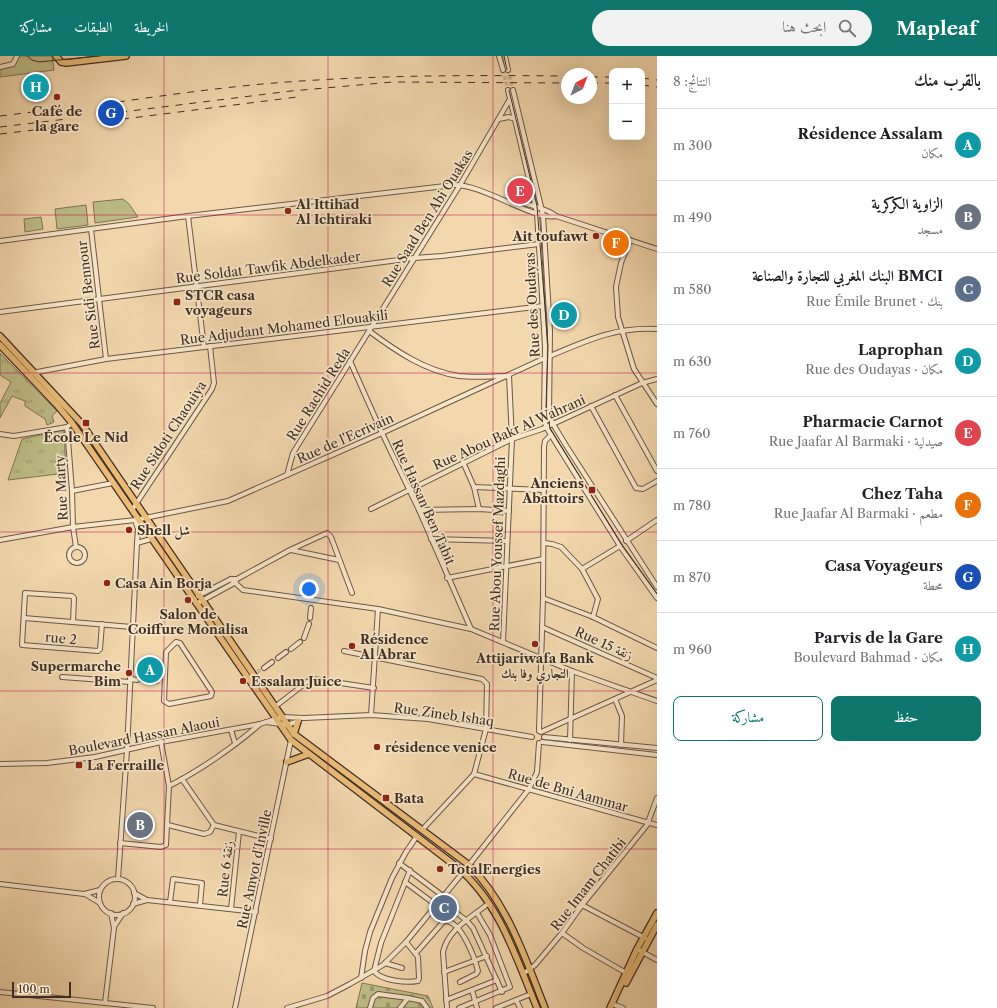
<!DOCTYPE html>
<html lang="ar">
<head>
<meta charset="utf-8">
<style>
	:root { --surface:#fff; --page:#f2f2f2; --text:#202124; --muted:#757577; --line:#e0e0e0; --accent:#0f766e }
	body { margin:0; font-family:"Libre Caslon Text",Amiri,serif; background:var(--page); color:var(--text); direction:rtl }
	.controls { position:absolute; right:12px; top:12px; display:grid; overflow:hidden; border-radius:8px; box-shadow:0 4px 16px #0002 }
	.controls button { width:36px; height:36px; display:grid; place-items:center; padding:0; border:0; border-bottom:1px solid var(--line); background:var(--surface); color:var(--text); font:20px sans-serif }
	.compass { position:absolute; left:561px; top:12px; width:36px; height:36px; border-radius:50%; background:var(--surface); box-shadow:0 4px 16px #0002; rotate:42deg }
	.scale { position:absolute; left:12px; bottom:10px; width:59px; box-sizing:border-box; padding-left:4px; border:2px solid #402e25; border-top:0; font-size:11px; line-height:14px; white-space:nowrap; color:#402e25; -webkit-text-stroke:3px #f7e6ca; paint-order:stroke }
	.you { position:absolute; left:309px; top:533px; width:14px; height:14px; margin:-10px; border:3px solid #fff; border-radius:50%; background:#1a73e8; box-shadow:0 0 0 6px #1a73e833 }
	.badge { display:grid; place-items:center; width:26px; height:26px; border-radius:50%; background:var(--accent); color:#fff; font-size:13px; font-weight:700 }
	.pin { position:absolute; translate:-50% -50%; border:2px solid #fff; box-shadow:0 1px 4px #0006 }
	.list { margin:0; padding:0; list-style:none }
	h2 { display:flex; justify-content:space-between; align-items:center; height:52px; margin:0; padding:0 16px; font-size:17px }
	h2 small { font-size:13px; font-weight:400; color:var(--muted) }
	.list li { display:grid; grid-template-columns:26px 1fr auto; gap:12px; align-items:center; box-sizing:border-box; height:72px; padding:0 16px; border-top:1px solid var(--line) }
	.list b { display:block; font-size:15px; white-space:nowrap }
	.list p { margin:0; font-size:13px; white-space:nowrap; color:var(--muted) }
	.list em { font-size:13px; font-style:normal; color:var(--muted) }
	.actions { display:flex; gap:8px; padding:12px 16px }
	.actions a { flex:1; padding:9px 0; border:1px solid var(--accent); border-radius:8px; text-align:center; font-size:14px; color:var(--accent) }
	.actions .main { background:var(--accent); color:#fff }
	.icon { flex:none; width:22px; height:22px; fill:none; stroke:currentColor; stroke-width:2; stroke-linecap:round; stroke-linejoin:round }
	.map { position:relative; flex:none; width:657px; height:952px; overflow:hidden; direction:ltr }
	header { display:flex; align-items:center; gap:24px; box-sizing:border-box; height:56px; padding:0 20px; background:var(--accent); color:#fff }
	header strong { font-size:19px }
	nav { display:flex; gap:22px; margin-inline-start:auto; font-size:14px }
	.search { width:280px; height:36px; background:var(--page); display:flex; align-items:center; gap:10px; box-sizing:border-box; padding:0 14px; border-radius:22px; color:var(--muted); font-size:15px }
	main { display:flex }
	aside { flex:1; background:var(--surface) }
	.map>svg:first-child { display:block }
	.grass { fill:url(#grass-tufts); stroke:#807656 }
	.cemetery { fill:url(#cemetery-stones); stroke:#807656 }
	.green { fill:#bfbe88; stroke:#807656 }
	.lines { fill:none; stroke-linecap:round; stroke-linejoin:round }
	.minor-tunnel { stroke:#cfb693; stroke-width:4; stroke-dasharray:4 2; stroke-linecap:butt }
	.minor-casing { stroke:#6d5847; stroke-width:6 }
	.major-casing { stroke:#402e25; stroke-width:8 }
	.minor { stroke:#f7e6ca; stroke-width:4 }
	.major { stroke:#eabc77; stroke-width:5.5 }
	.tram { stroke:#402e25; stroke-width:1 }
	.rail { stroke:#402e25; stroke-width:1; stroke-dasharray:7 7; stroke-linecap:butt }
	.grid { fill:none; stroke:#c2185b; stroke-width:1; stroke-opacity:0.55 }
	.poi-dot { fill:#8f2418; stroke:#f7e6ca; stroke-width:1.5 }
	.labels { text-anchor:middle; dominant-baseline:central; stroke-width:3.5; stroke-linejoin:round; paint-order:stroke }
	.poi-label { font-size:13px; font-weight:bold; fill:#402e25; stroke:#f7e6ca; text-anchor:start }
	.street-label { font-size:13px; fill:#402e25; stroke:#f7e6ca }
</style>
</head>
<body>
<header>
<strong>Mapleaf</strong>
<div class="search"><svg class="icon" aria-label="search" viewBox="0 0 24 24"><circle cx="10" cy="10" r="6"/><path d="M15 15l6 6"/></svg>ابحث هنا</div>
<nav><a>الخريطة</a><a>الطبقات</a><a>مشاركة</a></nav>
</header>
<main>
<aside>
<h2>بالقرب منك<small>النتائج: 8</small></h2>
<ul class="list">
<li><span class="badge" style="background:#0f9aa8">A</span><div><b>Résidence Assalam</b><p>مكان</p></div><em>300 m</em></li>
<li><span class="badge" style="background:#6b7280">B</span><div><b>الزاوية الكركرية</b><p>مسجد</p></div><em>490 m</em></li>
<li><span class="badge" style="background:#5c6f8a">C</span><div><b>BMCI البنك المغربي للتجارة والصناعة</b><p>بنك · Rue Émile Brunet</p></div><em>580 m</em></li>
<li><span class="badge" style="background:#0f9aa8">D</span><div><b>Laprophan</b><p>مكان · Rue des Oudayas</p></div><em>630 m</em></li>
<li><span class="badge" style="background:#e0444e">E</span><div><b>Pharmacie Carnot</b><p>صيدلية · Rue Jaafar Al Barmaki</p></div><em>760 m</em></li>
<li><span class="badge" style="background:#e8710a">F</span><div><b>Chez Taha</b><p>مطعم · Rue Jaafar Al Barmaki</p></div><em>780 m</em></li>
<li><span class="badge" style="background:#1a4fb4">G</span><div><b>Casa Voyageurs</b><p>محطة</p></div><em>870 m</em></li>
<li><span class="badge" style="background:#0f9aa8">H</span><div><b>Parvis de la Gare</b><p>مكان · Boulevard Bahmad</p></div><em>960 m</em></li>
</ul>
<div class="actions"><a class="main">حفظ</a><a>مشاركة</a></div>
</aside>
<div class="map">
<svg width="657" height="952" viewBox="0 0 657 952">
	<defs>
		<pattern id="grass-tufts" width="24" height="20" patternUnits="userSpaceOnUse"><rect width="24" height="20" fill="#bfbe88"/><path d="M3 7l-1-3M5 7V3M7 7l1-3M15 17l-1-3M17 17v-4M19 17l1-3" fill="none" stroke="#9d9b6f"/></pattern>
		<pattern id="cemetery-stones" width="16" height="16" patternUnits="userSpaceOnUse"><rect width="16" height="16" fill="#bfbe88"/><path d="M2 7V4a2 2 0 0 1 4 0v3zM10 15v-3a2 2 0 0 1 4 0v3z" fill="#9d9b6f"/></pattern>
	</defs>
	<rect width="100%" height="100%" fill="#f3d8ae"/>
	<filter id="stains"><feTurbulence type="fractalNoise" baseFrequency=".005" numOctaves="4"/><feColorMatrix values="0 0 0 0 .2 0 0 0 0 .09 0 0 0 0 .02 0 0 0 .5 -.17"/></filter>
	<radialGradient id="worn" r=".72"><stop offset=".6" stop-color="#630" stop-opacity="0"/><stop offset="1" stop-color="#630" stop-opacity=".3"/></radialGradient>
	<g class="grass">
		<path d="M0,297L57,355L52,360L54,366L47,369L45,363L25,350V345L12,340L0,362V347L11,326L0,319Z"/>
		<path d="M64,374L66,417L8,424L22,383Z"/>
	</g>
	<path class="cemetery" d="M362,927L428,940L433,952H356Z"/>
	<g class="green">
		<path d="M19,0H52L54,14L0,21V13L15,8Z"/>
		<path d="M123,143L129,148L138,161L95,167L93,146Z"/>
		<path d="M86,149L88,169L57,173L55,153Z"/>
		<path d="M41,161L43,173L25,176L24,163Z"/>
	</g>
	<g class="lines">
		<g class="minor-tunnel">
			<path d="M503,14L508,34"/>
			<path d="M508,14L513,34"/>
			<path d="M257,616L264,612"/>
			<path d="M156,625L162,626"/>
		</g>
		<g class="minor-casing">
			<g id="minor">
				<path d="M499,0L503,14"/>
				<path d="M505,0L508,14"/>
				<path d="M0,11L13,8L17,0"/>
				<path d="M508,34L537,157L545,290L544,360L546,371L620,490L657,542"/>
				<path d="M513,34L543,159L550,275L549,359L553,368L567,391L657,531"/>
				<path d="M499,63L509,61L515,63"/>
				<path d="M509,145C517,144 550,154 556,160L657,193"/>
				<path d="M188,160L204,291"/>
				<path d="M91,173L106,303"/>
				<path d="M630,184L621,207L616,231L618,261L634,313L657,348"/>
				<path d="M0,185L188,160L454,129C483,128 534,165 556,160"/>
				<path d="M0,256L414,202L442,200L539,188"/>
				<path d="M369,275C396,295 425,315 459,320C476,322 493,320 509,320L512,383L503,586"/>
				<path d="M550,300C588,284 615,271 657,273"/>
				<path d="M350,305L382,377L419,454L471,573"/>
				<path d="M32,317L106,303L543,250"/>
				<path d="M615,339L657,415"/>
				<path d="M591,350L636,432L643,433L657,425"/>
				<path d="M67,371L72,435L73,471L76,491"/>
				<path d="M0,378L14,380L67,371L72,367"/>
				<path d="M463,406L474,431L479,453"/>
				<path d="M287,419L293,397L460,129L510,43"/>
				<path d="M474,431L544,434"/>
				<path d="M72,435L113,427"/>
				<path d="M371,453L512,383L542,373L642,327L657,323"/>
				<path d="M132,454L212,333L214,327L210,290"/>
				<path d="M419,454L479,453L509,455"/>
				<path d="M431,483L507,485"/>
				<path d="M0,484L73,471L135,464"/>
				<path d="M626,485L657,464"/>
				<path d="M137,487L151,483"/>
				<path d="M544,487L552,488L561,491L582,513L598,543L593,561"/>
				<circle cx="77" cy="499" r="8"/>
				<path d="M291,494L339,504"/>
				<path d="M582,513L620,490"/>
				<path d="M447,522L543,503"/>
				<path d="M231,523L243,534L378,553L471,573L572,615L657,645"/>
				<path d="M198,540L231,523H237L290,494L327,477L331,481L352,537"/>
				<path d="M543,542L593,561L657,592"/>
				<path d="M196,548L236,526"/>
				<path d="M24,562L132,571"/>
				<path d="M310,562L311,552"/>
				<path d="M73,566L74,542L72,540L25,537L22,589L98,595L100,593L102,568"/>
				<path d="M542,571L657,622"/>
				<path d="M304,582L309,568"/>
				<path d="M176,586L180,587L212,636L211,640L169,648L164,645L166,596Z"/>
				<path d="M291,593L300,586"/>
				<path d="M344,595L482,623L487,628L486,673L474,718L422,774"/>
				<path d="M278,602L286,596"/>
				<path d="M264,612L272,606"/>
				<path d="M62,621L130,626"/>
				<path d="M130,623L137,624"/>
				<path d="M143,624L156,625"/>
				<path d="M615,643L622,660L621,689"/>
				<path d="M276,650L307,626L313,623L374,632"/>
				<path d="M371,659L378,553"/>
				<path d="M266,666L287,669L299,665"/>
				<path d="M231,674L235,687"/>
				<path d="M539,675L543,542L544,391L545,385L551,379"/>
				<path d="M541,676L657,624"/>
				<path d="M544,681L657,692"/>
				<path d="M570,684L572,615"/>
				<path d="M542,686L657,699"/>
				<path d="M0,708L47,707L95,701L161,686L260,668L282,661L304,662L371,659L428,663L532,681"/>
				<path d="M474,718L657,769"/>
				<path d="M182,723L214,769"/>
				<path d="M169,730C199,715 235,690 260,668"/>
				<path d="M168,769L204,778L210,776L214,769"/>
				<path d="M214,769L271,783"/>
				<path d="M120,787L161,791L166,789L169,730L161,686"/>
				<path d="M399,807L443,840"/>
				<path d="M118,823L127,694L137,487L138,473L135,464L228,445L382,377L545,302"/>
				<circle cx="117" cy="841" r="18"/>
				<path d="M405,826L436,849"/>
				<path d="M0,828L84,838L100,834"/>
				<path d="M134,837L147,844L256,856"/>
				<path d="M85,838L100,847"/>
				<path d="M440,844L467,865L473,872L502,936"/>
				<path d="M170,846L173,823L202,827L200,849"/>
				<path d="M133,848L147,844"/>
				<path d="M582,849L645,882"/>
				<path d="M231,853L239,776"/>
				<path d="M114,871L123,857"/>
				<path d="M562,877L583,892L628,918"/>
				<path d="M406,886L418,901L419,922L418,925C407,927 381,925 374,915L381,887L410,814"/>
				<path d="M637,893L657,904"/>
				<path d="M416,897L444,865C461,863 475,903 478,915L476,918L460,926"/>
				<path d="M385,907L402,912"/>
				<path d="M444,916L487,900"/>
				<path d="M523,918L535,909L562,877L582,849L647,769L657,742"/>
				<path d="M361,922L365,895L370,876L392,822L406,796L417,780"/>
				<path d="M472,934L477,952"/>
				<path d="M0,936L153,952"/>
				<path d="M446,944L497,924"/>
				<path d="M516,944L520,952"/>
				<path d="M105,947L114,872L111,857"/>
				<path d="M612,948L623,952"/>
				<path d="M235,952L291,684"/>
				<path d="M287,952L327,940L350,928L383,909L406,886L469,809L529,733L537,716L539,687"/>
				<path d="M370,952L373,942L378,938L408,942"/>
				<path d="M400,952L408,942L422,945L427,952"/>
				<path d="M447,952L443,896C448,873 472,861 489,847"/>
				<path d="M459,952L510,931L490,879L477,857"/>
				<path d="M496,952L531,938"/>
			</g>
		</g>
		<g class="major-casing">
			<g id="major">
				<path d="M56,0L61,6L66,7L126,0"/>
				<path d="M0,280L82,368L294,678L469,809C508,848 525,902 545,952"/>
				<path d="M0,289L57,349L72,367L291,684L457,811C500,847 516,902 537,952"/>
				<path d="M294,678L298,665"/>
				<path d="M287,706L309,698"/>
				<path d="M626,927L657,869"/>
				<path d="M610,952L637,893L657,857"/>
			</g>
		</g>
		<use href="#minor" class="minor"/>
		<use href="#major" class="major"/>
		<g class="tram">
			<path d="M27,0L32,4L39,6L99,0"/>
			<path d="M504,0L507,14"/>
			<path d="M509,34L537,150L548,290L546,351L550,372L623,491L657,538"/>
		</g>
		<g class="rail">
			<path d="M591,21H612"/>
			<path d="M642,22L657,24"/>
			<path d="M591,27H612"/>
			<path d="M642,29L657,31"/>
			<path d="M104,48C153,41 202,34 252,29C356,19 462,19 567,20"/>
			<path d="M106,58L291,35L393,26L567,27"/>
			<path d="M0,60L65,52"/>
			<path d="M108,65L297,41"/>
			<path d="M0,71L67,63"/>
			<path d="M0,78L68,70"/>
		</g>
	</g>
	<path class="grid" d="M164,0V952M328,0V952M493,0V952M0,159H657M0,317H657M0,476H657M0,635H657M0,793H657"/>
	<g class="poi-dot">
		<circle cx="57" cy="41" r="4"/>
		<circle cx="288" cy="155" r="4"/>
		<circle cx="596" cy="180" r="4"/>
		<rect x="173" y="242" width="8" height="8" rx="2"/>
		<rect x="82" y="363" width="8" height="8" rx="2"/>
		<rect x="588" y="430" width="8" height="8" rx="2"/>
		<circle cx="129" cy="474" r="4"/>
		<circle cx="107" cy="527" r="4"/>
		<circle cx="188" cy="544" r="4"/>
		<circle cx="535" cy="588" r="4"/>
		<circle cx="352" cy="590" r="4"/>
		<circle cx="129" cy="617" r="4"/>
		<circle cx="243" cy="625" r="4"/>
		<circle cx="377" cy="691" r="4"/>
		<rect x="75" y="705" width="8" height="8" rx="2"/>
		<rect x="382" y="738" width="8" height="8" rx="2"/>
		<circle cx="440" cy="813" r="4"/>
	</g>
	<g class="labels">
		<g class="poi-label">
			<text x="57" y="55" text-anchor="middle">Café de<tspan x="57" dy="15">la gare</tspan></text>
			<text x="296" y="148">Al Ittihad<tspan x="296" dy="15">Al Ichtiraki</tspan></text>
			<text x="588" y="180" text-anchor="end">Ait toufawt</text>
			<text x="185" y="239">STCR casa<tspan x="185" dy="15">voyageurs</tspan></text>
			<text x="86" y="381" text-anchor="middle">École Le Nid</text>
			<text x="584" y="427" text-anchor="end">Anciens<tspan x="584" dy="15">Abattoirs</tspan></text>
			<text x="137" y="474">Shell شل</text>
			<text x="115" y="527">Casa Ain Borja</text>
			<text x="188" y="558" text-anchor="middle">Salon de<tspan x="188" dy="15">Coiffure Monalisa</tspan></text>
			<text x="360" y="583">Résidence<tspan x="360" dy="15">Al Abrar</tspan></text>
			<text x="535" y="602" text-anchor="middle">Attijariwafa Bank<tspan x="535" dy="15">التجاري وفا بنك</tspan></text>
			<text x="121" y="610" text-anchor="end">Supermarche<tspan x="121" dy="15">Bim</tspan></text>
			<text x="251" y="625">Essalam Juice</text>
			<text x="385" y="691">résidence venice</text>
			<text x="87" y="709">La Ferraille</text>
			<text x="394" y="742">Bata</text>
			<text x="448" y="813">TotalEnergies</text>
		</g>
		<g class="street-label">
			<text transform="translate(427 162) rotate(-58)">Rue Saad Ben Abi Ouakas</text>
			<text transform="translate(268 211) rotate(-7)">Rue Soldat Tawfik Abdelkader</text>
			<text transform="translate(88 239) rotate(-97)">Rue Sidi Bennour</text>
			<text transform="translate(532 249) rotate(-93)">Rue des Oudayas</text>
			<text transform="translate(284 271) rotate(-7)">Rue Adjudant Mohamed Elouakili</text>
			<text transform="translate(318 338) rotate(-58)">Rue Rachid Reda</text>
			<text transform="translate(509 376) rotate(-24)">Rue Abou Bakr Al Wahrani</text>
			<text transform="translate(168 379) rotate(-57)">Rue Sidoti Chaouiya</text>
			<text transform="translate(345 382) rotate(-24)">Rue de l'Ecrivain</text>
			<text transform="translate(61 432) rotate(-93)">Rue Marty</text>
			<text transform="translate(424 446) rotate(66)">Rue Hassan Ben Tabit</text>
			<text transform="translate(497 488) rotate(-88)">Rue Abou Youssef Mazdaghi</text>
			<text transform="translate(61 582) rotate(5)">rue 2</text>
			<text transform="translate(604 587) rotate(24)">Rue 15 زنقة</text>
			<text transform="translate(444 658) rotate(8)">Rue Zineb Ishaq</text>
			<text transform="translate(144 680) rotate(-11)">Boulevard Hassan Alaoui</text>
			<text transform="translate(568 734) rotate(16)">Rue de Bni Aammar</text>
			<text transform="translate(225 813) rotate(-84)">Rue 6 زنقة</text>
			<text transform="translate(254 813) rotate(-78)">Rue Amyot d'Inville</text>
			<text transform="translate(588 828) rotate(-52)">Rue Imam Chatibi</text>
		</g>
	</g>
	<rect width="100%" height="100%" filter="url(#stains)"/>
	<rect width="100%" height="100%" fill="url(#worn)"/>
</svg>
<div class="controls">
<button>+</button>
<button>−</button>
</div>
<svg class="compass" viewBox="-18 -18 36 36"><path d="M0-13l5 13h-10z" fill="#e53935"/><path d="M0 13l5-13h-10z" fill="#757577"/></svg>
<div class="scale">100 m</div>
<div class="you"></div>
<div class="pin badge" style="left:150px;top:614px;background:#0f9aa8">A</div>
<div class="pin badge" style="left:140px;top:769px;background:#6b7280">B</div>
<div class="pin badge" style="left:444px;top:852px;background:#5c6f8a">C</div>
<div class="pin badge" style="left:564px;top:259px;background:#0f9aa8">D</div>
<div class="pin badge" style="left:520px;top:135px;background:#e0444e">E</div>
<div class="pin badge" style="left:616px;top:187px;background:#e8710a">F</div>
<div class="pin badge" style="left:111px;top:57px;background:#1a4fb4">G</div>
<div class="pin badge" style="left:36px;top:31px;background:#0f9aa8">H</div>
</div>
</main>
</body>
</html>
